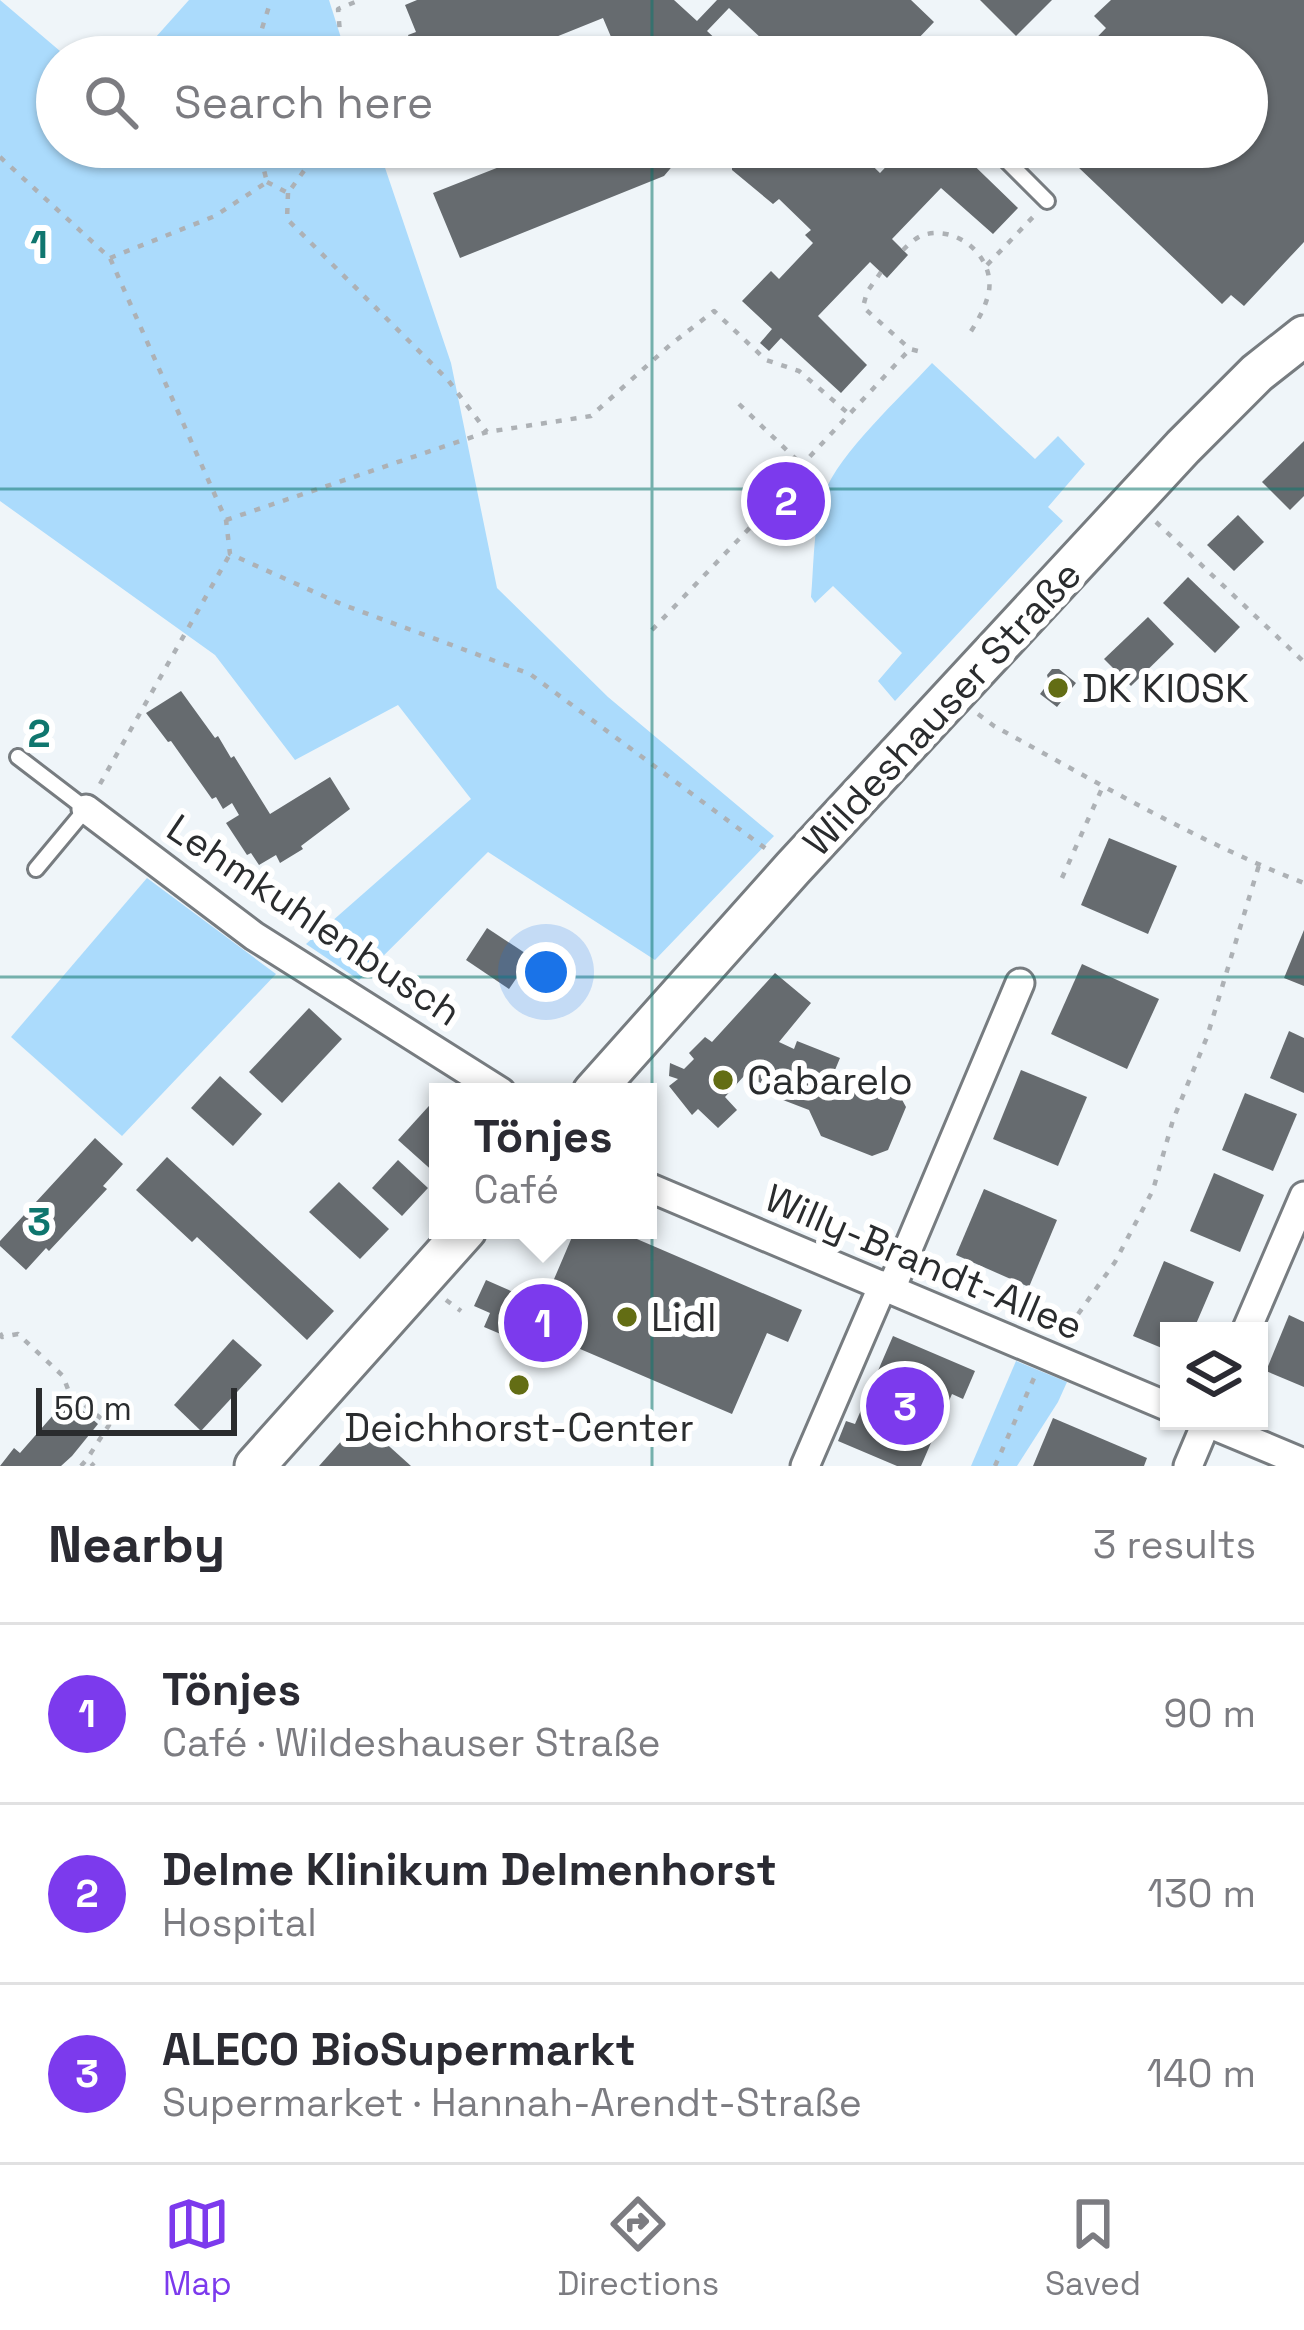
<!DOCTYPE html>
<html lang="en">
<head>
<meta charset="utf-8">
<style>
	:root { --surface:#fff; --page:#f7f7f7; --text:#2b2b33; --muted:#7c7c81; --line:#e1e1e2; --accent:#7c3aed }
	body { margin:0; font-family:"Space Grotesk",sans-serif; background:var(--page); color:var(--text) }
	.controls { position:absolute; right:36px; bottom:36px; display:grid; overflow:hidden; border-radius:0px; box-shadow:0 3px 9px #0004 }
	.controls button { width:108px; height:108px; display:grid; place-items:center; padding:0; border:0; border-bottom:3px solid var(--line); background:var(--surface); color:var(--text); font:60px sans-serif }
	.scale { position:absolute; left:36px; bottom:30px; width:201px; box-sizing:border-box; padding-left:12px; border:6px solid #2a2c2e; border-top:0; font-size:33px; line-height:42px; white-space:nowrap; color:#2a2c2e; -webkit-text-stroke:9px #fff; paint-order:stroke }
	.you { position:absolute; left:546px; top:972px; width:42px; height:42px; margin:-30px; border:9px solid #fff; border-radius:50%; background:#1a73e8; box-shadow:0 0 0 18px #1a73e833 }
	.badge { display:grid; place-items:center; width:78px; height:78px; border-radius:50%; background:var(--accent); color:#fff; font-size:39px; font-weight:700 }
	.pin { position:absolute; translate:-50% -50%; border:6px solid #fff; box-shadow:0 3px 12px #0006 }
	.popup { position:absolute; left:429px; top:1083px; width:228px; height:156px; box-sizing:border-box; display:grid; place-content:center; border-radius:0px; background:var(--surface); filter:drop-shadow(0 3px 9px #0005); font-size:39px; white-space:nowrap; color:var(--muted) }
	.popup b { font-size:45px; color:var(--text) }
	.popup::after { content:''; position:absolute; left:50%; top:100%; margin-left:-24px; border:24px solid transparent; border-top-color:var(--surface) }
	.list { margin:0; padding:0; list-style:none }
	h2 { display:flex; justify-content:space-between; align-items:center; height:156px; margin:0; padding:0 48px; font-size:51px }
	h2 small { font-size:39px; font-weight:400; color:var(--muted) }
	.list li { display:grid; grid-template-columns:78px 1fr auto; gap:36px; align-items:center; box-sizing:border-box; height:180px; padding:0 48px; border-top:3px solid var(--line) }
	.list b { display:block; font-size:45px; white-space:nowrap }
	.list p { margin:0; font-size:39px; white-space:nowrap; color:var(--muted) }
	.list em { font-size:39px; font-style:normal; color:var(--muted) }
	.icon { flex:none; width:66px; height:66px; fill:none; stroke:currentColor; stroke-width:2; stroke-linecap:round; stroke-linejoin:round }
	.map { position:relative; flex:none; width:1304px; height:1466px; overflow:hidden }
	.search { position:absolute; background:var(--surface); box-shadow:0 3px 9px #0004; left:36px; right:36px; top:36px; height:132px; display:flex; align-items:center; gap:30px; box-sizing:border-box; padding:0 42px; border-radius:66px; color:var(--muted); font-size:45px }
	.sheet { height:696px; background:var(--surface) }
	nav { display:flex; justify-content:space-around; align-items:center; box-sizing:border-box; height:168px; border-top:3px solid var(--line); background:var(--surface); font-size:33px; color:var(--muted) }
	nav a { display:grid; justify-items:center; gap:6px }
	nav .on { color:var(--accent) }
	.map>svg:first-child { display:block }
	.green { fill:#abdbfc }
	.building { fill:#666b6f }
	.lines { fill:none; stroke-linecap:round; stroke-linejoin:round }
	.lane-casing { stroke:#777c80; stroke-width:20 }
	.street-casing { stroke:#777c80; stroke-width:33 }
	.secondary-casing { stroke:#777c80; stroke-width:45 }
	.path { stroke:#adb1b5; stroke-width:4.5; stroke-dasharray:6 9; stroke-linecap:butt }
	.lane { stroke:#fff; stroke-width:14 }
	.street { stroke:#fff; stroke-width:27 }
	.secondary { stroke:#fff; stroke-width:39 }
	.grid { fill:none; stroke:#0f766e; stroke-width:3; stroke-opacity:0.55 }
	.poi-dot { fill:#636d14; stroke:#fff; stroke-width:4.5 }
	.labels { text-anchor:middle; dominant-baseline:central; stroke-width:12; stroke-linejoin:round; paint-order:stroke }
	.poi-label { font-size:39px; fill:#2a2c2e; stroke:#fff; text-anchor:start }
	.street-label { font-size:39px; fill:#2a2c2e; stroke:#fff }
	.grid-label { font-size:39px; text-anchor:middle; font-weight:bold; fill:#0f766e; stroke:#fff; stroke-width:12; stroke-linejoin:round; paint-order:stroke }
</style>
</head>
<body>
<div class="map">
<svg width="1304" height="1466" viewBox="0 0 1304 1466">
	<rect width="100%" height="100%" fill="#eff5f9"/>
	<g class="green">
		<path d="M0,0L67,57H57V147H378L451,363L497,588L608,697L774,836L655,960L488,852L359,980L306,944L471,799L398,705L295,760L215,655L0,501Z"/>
		<path d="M189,0H329L347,57H138Z"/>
		<path d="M932,363L1035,459L1058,436L1085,464L1048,507L1063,521L895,701L878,681L902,653L833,586L815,603L811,597C814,565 813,525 824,494C839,453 901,397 932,363Z"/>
		<path d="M147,878L276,974L122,1136L11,1037Z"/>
		<path d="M1016,1361L1067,1382L1058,1402L1017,1466H971Z"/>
	</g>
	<g class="building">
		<path d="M417,0H674L697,21L717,0H911L934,22L915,42L924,50L917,57H746L763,40L729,8L707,31L735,57H611L617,51L603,18L506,57H405L403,53L413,49L408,35L416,32L405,5Z"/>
		<path d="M980,0H1052L1016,36Z"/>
		<path d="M1111,0H1304V242L1244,306L1231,295L1222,304L1057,147H1247V57H1078L1106,28L1094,16Z"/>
		<path d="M527,147L545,149L696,147L684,159L681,156L664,176L460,258L433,193L512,162L508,154Z"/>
		<path d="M724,147H853L880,173L901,151L897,147H955L1018,208L993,234L941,188L892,239L908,255L887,278L870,262L818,316L867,365L841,393L781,338L769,351L760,343L772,329L742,301L771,271L779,279L813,243L805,235L811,230L779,199L773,204L732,170V164L736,159Z"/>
		<path d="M1304,441V496L1290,510L1262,482Z"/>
		<path d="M1238,515L1264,542L1234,571L1207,545Z"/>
		<path d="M1188,577L1240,627L1215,653L1163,603Z"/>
		<path d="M1148,617L1174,644L1131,686L1104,659Z"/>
		<path d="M1052,669H1059L1076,683L1057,707L1040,694L1049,682L1047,675Z"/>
		<path d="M181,691L215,738L218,736L231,758L234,756L270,814L330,777L350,809L301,846L303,849L280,863L276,855L259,865L251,853L247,855L226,823L239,815L232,803L223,809L216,797L212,799L171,741L168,742L146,713Z"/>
		<path d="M1109,838L1177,866L1148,934L1081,905Z"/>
		<path d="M487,928L531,957L509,989L466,960Z"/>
		<path d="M1304,930V986L1284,978Z"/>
		<path d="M1082,964L1159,999L1127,1069L1051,1034Z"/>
		<path d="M775,973L811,1003L779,1042L794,1049L797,1041L840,1058L835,1070L900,1096L906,1107L888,1150L872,1156L821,1136L809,1110L783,1100L787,1094L744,1076L725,1097L737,1110L718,1128L698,1109L692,1115L669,1086L678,1079L669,1076L670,1063L684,1069L694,1059L689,1053L705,1037L712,1042Z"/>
		<path d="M309,1008L342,1039L282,1103L249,1072Z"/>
		<path d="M1289,1031L1304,1038V1093L1270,1078Z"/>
		<path d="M1021,1070L1087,1097L1058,1166L993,1139Z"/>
		<path d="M220,1076L262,1114L233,1146L191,1108Z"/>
		<path d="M1245,1093L1297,1114L1273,1171L1222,1150Z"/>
		<path d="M438,1096V1171L436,1174L398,1140Z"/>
		<path d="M95,1138L123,1164L103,1186L107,1189L49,1251L46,1248L26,1270L0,1246V1241Z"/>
		<path d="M167,1157L334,1311L307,1340L197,1237L192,1242L136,1190Z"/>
		<path d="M398,1160L428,1188L402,1216L372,1188Z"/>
		<path d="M1214,1173L1264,1195L1240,1252L1190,1231Z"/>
		<path d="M339,1182L389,1229L360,1259L309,1212Z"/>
		<path d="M984,1189L1057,1220L1029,1287L956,1255Z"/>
		<path d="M575,1230H616L802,1310L788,1342L767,1333L732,1414L517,1322L510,1338L484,1327L490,1313L474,1306L486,1280L543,1305Z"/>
		<path d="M1164,1261L1214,1282L1193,1331H1169V1351L1133,1336Z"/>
		<path d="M1289,1315L1304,1322V1387L1266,1371Z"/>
		<path d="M893,1336L975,1371L963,1399L952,1394L921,1466H897L838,1441L846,1421L855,1424Z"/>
		<path d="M233,1339L262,1365L201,1431L174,1405Z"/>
		<path d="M68,1398L98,1424L72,1456L61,1466H0L14,1448L20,1453Z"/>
		<path d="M1053,1418L1147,1458L1144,1466H1033Z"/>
		<path d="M360,1420L411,1466H319Z"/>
	</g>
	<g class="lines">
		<g class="lane-casing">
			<g id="lane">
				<path d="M993,147L1047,201"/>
				<path d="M18,757L86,809L36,869"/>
			</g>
		</g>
		<g class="street-casing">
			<g id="street">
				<path d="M86,809L254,936L501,1092"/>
				<path d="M648,1187L1169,1407"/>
				<path d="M891,1289L1020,983"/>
				<path d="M1246,1331L1304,1196"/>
				<path d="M1203,1421L1304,1463"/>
				<path d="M805,1466L883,1285"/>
				<path d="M1188,1466L1207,1421"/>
			</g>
		</g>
		<g class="secondary-casing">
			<g id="secondary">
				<path d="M593,1092L793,868L1183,447L1257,373L1304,336"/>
				<path d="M255,1466L466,1230"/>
			</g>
		</g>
		<g class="path">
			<path d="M253,57L271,0"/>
			<path d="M342,57L338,9L360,0"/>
			<path d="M0,157L110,258L226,520L230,554L341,604L530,674L769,851"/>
			<path d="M267,182L288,193L321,147"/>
			<path d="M288,193L287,219L448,380L487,432"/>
			<path d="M903,250C909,244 918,235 927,234C960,227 994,258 989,291C986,307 977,322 968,336"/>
			<path d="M110,258L215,216L267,182L258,147"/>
			<path d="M987,265L1033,217"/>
			<path d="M881,272L867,292L863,307L910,349L926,353"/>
			<path d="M739,404L802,465"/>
			<path d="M226,520L487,432L591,416L670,345L714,311L766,360L799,371L849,414"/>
			<path d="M1156,522L1304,662"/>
			<path d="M652,630L806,469L802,465L910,349"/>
			<path d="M978,714L994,726C1095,781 1196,841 1304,883"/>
			<path d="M100,784L230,554"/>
			<path d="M1062,878L1103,786"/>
			<path d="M446,1300L461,1311"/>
			<path d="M1055,1329L1069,1327L1115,1262L1153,1190L1173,1120L1207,1037L1259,865"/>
			<path d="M0,1333L2,1337L18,1334L63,1376L69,1392L109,1425L87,1459"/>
			<path d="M81,1466L87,1459L94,1466"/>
			<path d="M995,1466L1034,1378"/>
		</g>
		<use href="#lane" class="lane"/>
		<use href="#street" class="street"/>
		<use href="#secondary" class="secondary"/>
	</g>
	<path class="grid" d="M652,0V57M652,147V1466M0,489H1304M0,977H1304"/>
	<g class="poi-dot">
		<circle cx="1058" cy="688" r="12"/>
		<circle cx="723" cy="1080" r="12"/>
		<circle cx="627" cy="1317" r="12"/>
		<circle cx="519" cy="1385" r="12"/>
	</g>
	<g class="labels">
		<g class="poi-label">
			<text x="1082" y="688">DK KIOSK</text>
			<text x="747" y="1080">Cabarelo</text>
			<text x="651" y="1317">Lidl</text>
			<text x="519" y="1427" text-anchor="middle">Deichhorst-Center</text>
		</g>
		<g class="street-label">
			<text transform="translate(942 708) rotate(-47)">Wildeshauser Straße</text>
			<text transform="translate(314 920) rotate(34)">Lehmkuhlenbusch</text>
			<text transform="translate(924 1262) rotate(23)">Willy-Brandt-Allee</text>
		</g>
	</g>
	<g class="grid-label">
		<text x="39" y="258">1</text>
		<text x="39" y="747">2</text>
		<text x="39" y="1235">3</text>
	</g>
</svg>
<div class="controls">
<button><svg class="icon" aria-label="layers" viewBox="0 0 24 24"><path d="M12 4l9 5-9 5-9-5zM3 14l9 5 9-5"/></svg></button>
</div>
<div class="scale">50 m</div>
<div class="you"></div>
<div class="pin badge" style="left:543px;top:1323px">1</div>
<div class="popup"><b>Tönjes</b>Café</div>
<div class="pin badge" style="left:786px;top:501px">2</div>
<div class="pin badge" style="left:905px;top:1406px">3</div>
<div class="search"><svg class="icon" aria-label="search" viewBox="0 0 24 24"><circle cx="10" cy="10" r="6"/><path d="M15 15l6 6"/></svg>Search here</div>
</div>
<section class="sheet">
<h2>Nearby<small>3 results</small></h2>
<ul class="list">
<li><span class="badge">1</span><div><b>Tönjes</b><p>Café · Wildeshauser Straße</p></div><em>90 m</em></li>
<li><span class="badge">2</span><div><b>Delme Klinikum Delmenhorst</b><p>Hospital</p></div><em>130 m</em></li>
<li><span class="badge">3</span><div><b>ALECO BioSupermarkt</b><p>Supermarket · Hannah-Arendt-Straße</p></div><em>140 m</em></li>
</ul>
</section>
<nav>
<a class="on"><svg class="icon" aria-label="map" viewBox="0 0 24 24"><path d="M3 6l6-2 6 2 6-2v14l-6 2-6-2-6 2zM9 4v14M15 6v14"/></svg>Map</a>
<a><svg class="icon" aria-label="directions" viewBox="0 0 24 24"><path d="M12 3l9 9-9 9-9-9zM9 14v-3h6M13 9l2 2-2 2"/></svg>Directions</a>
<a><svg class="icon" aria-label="saved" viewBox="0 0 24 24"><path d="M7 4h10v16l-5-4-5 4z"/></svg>Saved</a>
</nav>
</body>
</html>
